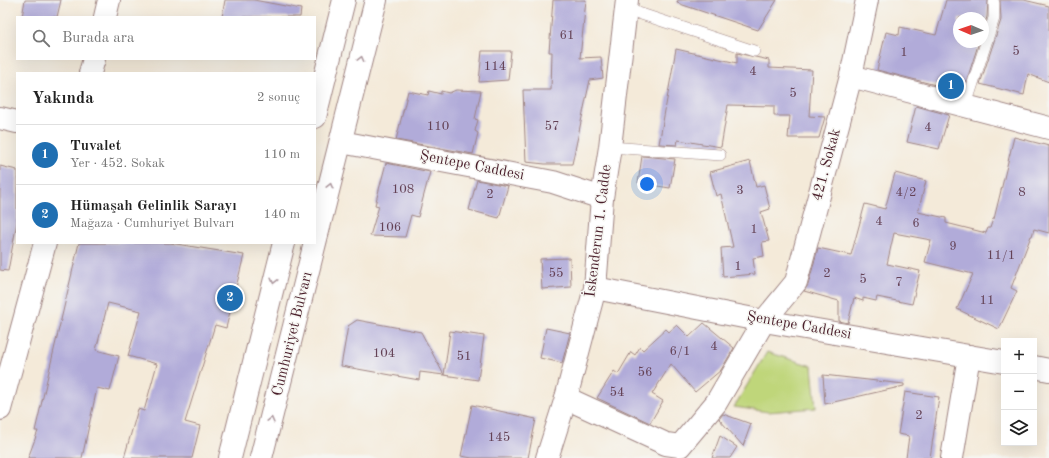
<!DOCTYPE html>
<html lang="tr">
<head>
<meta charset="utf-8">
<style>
	:root { --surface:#fff; --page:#f6f6f6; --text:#222; --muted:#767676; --line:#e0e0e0; --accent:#1f6fb2 }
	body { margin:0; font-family:"Old Standard TT",serif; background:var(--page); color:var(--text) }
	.controls { position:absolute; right:12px; bottom:12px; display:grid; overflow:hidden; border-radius:0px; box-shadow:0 4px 16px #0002 }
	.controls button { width:36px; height:36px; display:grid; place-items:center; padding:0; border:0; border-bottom:1px solid var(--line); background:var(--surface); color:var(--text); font:20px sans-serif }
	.compass { position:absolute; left:953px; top:12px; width:36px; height:36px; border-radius:50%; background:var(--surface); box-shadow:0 4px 16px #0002; rotate:272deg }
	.you { position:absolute; left:647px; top:184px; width:14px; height:14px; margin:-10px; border:3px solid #fff; border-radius:50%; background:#1a73e8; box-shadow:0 0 0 6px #1a73e833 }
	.badge { display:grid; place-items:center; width:26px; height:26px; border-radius:50%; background:var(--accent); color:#fff; font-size:13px; font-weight:700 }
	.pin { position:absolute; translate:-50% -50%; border:2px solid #fff; box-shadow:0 1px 4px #0006 }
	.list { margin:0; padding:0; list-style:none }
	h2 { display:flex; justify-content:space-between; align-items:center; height:52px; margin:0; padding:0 16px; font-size:17px }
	h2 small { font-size:13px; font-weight:400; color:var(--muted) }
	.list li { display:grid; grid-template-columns:26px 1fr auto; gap:12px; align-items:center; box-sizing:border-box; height:60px; padding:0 16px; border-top:1px solid var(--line) }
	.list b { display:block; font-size:15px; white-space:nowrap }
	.list p { margin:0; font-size:13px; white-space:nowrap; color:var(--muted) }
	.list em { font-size:13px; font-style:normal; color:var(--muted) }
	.icon { flex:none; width:22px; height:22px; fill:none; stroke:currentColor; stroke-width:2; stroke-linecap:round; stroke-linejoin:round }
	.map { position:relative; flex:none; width:1049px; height:458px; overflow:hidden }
	.search { position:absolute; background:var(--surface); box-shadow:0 4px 16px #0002; left:16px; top:16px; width:300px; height:44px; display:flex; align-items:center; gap:10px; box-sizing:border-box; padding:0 14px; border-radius:0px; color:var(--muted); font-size:15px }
	.panel { position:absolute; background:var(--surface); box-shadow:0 4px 16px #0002; left:16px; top:72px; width:300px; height:172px; border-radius:0px }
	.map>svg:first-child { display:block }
	.green { fill:#bfd67a; stroke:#847a52 }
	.building { fill:#b1abd9 }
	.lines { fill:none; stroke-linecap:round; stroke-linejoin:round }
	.lane-casing { stroke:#9f8482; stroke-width:12 }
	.street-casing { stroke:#9f8482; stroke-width:24 }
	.secondary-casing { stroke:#9f8482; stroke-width:24 }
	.primary-casing { stroke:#9f8482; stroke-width:24 }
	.lane { stroke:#fff; stroke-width:11 }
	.street { stroke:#fff; stroke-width:22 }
	.secondary { stroke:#fff; stroke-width:22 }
	.primary { stroke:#fff; stroke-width:22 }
	.oneway { stroke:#ae9aa0 }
	.labels { text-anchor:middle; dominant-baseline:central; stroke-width:3; stroke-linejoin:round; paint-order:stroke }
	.number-label { font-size:13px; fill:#644256 }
	.street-label { font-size:15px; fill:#4a1f2b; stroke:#f6f6f2 }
</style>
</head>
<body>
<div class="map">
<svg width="1049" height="458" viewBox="0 0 1049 458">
	<rect width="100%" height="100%" fill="#f6f6f2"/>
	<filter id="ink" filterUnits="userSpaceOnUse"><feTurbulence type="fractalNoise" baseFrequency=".025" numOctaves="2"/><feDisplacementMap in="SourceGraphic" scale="8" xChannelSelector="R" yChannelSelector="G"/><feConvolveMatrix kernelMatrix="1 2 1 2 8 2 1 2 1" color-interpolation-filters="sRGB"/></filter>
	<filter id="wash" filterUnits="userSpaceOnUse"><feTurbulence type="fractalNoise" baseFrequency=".012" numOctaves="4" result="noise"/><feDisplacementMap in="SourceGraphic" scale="16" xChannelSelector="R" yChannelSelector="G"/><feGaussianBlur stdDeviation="0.9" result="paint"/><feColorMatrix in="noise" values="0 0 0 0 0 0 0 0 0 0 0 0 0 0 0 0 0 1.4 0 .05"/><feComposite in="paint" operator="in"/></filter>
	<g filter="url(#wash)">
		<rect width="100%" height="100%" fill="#f4ead9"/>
		<path class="green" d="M767,352L812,366L816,408L768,412L734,407Z"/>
		<g id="blocks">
			<g class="building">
				<path d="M25,0H61L57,17H22Z"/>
				<path d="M225,0H254L301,9L300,17H222Z"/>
				<path d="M553,0H586L580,58L601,57L603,78L590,80L572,164H545L526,162L523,90H551L552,52H549Z"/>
				<path d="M678,0H777L758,30L677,3Z"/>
				<path d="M946,0H988L987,17L983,29V18H959V42H979L963,92L877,70L886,32L899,35L900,27L936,35Z"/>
				<path d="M1000,0H1024L1049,6V82L1028,74L1024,95L980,84L1001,20Z"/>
				<path d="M676,49L737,63V53L769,60V68L812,70L809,116L825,117L819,138H788L790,116H774V106L728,105L721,147L678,140L677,145L659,144Z"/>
				<path d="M482,51H511L508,80L479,82Z"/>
				<path d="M456,90L481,91L475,119L478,120L475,131L478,133L473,154L396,140L408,91L428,95L429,91L441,94V91L449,93Z"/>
				<path d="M916,106L949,115L939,149L907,142Z"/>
				<path d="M1014,137L1049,146V233L1034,229L1032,236H1031L1011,288L1017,291L999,329L957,309L973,274L925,262L931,240L894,233L887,264L920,271L912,304L877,297L876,301L863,298V301L854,298L848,323L839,321V301L804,291L808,285L818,248L851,255L865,204L885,209L895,173L926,181L918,212L946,218V223L986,233L988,228H990L993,219H994Z"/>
				<path d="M642,156L675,159L670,188L638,183Z"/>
				<path d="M750,161L756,187L764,185L770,209L761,212L769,241L762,242L764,256L753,258L755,274L723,277L721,248L733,247L721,194L716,196L710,172Z"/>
				<path d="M386,163L430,172L418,217L411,215L405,237L370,236L379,206L375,205Z"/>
				<path d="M0,166L17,170V222L8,271L0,270Z"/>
				<path d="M477,180L508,186L499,218L469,210Z"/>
				<path d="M79,243H170L244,255L226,328L215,325L185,422L200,426L192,458H124L138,409L144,411L157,364L128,356L141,311L108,303L96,350L119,356L110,391L97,388L82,458H28L38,431H35Z"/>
				<path d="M570,258L571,287L542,289L540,259Z"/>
				<path d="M357,320L421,332L444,375L420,372L419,380L341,366L348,326Z"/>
				<path d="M704,323L734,348L721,370L695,392L671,364L652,394L663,401L650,423L597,398L614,371L618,374L631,352L635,355L640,347L643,350L666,329L669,332L677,325L689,337Z"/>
				<path d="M546,328L570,333L562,363L540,358Z"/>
				<path d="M450,331L484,336L478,380L444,375Z"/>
				<path d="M823,375L904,384V386L825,404Z"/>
				<path d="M905,392L939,397L930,458H906L909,436L898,434Z"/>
				<path d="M472,405L536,419L528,458H472L461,456Z"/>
				<path d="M723,414L751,424L743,446L719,419Z"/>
				<path d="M720,436L737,447L730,458H712Z"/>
			</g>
		</g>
	</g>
	<g filter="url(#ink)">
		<use href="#blocks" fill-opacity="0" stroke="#9f8482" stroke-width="1"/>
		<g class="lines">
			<g class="lane-casing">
				<g id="lane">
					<path d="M626,9L754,51"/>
					<path d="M966,105L994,18V3"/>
					<path d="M610,147L720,155"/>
				</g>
			</g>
			<g class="street-casing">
				<g id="street">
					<path d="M851,76L1049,128"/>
					<path d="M0,118L17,122"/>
					<path d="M566,398L666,444L680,446L716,403L764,321L796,282L851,76L867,0"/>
					<path d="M952,458L969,356"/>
				</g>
			</g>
			<g class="secondary-casing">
				<g id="secondary">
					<path d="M105,17L109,0"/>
					<path d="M90,73L94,59"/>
					<path d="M341,142L553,182L602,198"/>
					<path d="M595,288L764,321L1004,362"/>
					<path d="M1034,367L1049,370"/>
					<path d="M0,409L45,243"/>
					<path d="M547,458L566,398L595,288L602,198L610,147L627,0"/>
				</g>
			</g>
			<g class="primary-casing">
				<g id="primary">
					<path d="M315,117L344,0"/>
					<path d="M230,458L284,243"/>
					<path d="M261,458L376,0"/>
				</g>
			</g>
			<use href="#lane" class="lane"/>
			<use href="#street" class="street"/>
			<use href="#secondary" class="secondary"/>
			<use href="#primary" class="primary"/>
		</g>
		<defs><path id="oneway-chevron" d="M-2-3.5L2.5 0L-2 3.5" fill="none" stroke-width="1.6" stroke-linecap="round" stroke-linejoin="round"/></defs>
		<g class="oneway">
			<use href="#oneway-chevron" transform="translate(361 59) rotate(-76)"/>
			<use href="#oneway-chevron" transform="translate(330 186) rotate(-76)"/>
			<use href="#oneway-chevron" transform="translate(274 281) rotate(104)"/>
			<use href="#oneway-chevron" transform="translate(271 420) rotate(-76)"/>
		</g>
	</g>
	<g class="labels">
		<g class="number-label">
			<text x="567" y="35">61</text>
			<text x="1016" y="51">5</text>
			<text x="904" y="52">1</text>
			<text x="495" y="66">114</text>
			<text x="753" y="71">4</text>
			<text x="793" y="93">5</text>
			<text x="438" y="126">110</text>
			<text x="552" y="126">57</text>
			<text x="928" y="127">4</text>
			<text x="403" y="189">108</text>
			<text x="740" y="190">3</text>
			<text x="906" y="192">4/2</text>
			<text x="1022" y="192">8</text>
			<text x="490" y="194">2</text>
			<text x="879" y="221">4</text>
			<text x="916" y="223">6</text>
			<text x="390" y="227">106</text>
			<text x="754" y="229">1</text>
			<text x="953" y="246">9</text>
			<text x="1001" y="255">11/1</text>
			<text x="738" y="266">1</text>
			<text x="556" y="273">55</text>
			<text x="827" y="273">2</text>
			<text x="863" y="279">5</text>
			<text x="899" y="282">7</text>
			<text x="987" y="300">11</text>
			<text x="714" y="346">4</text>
			<text x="680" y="351">6/1</text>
			<text x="384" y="353">104</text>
			<text x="464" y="356">51</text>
			<text x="645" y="372">56</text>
			<text x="617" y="392">54</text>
			<text x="919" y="415">2</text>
			<text x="499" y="437">145</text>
		</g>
		<g class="street-label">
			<text transform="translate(827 165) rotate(-75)">421. Sokak</text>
			<text transform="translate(472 166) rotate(11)">Şentepe Caddesi</text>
			<text transform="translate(599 231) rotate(-83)">İskenderun 1. Cadde</text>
			<text transform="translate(799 326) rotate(10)">Şentepe Caddesi</text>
			<text transform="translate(293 334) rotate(-76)">Cumhuriyet Bulvarı</text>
		</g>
	</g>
</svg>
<div class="controls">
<button>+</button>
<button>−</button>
<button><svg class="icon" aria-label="layers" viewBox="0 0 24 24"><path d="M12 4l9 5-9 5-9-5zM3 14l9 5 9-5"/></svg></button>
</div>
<svg class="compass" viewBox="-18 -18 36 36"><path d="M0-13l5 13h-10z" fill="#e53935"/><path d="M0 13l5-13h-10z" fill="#767676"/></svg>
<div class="you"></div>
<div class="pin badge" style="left:951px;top:86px">1</div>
<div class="pin badge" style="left:230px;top:298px">2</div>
<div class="search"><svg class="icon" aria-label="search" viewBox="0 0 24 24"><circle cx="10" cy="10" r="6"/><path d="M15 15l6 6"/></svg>Burada ara</div>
<section class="panel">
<h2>Yakında<small>2 sonuç</small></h2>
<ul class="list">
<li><span class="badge">1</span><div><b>Tuvalet</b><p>Yer · 452. Sokak</p></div><em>110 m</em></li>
<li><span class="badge">2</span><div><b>Hümaşah Gelinlik Sarayı</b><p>Mağaza · Cumhuriyet Bulvarı</p></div><em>140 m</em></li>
</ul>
</section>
</div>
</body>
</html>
